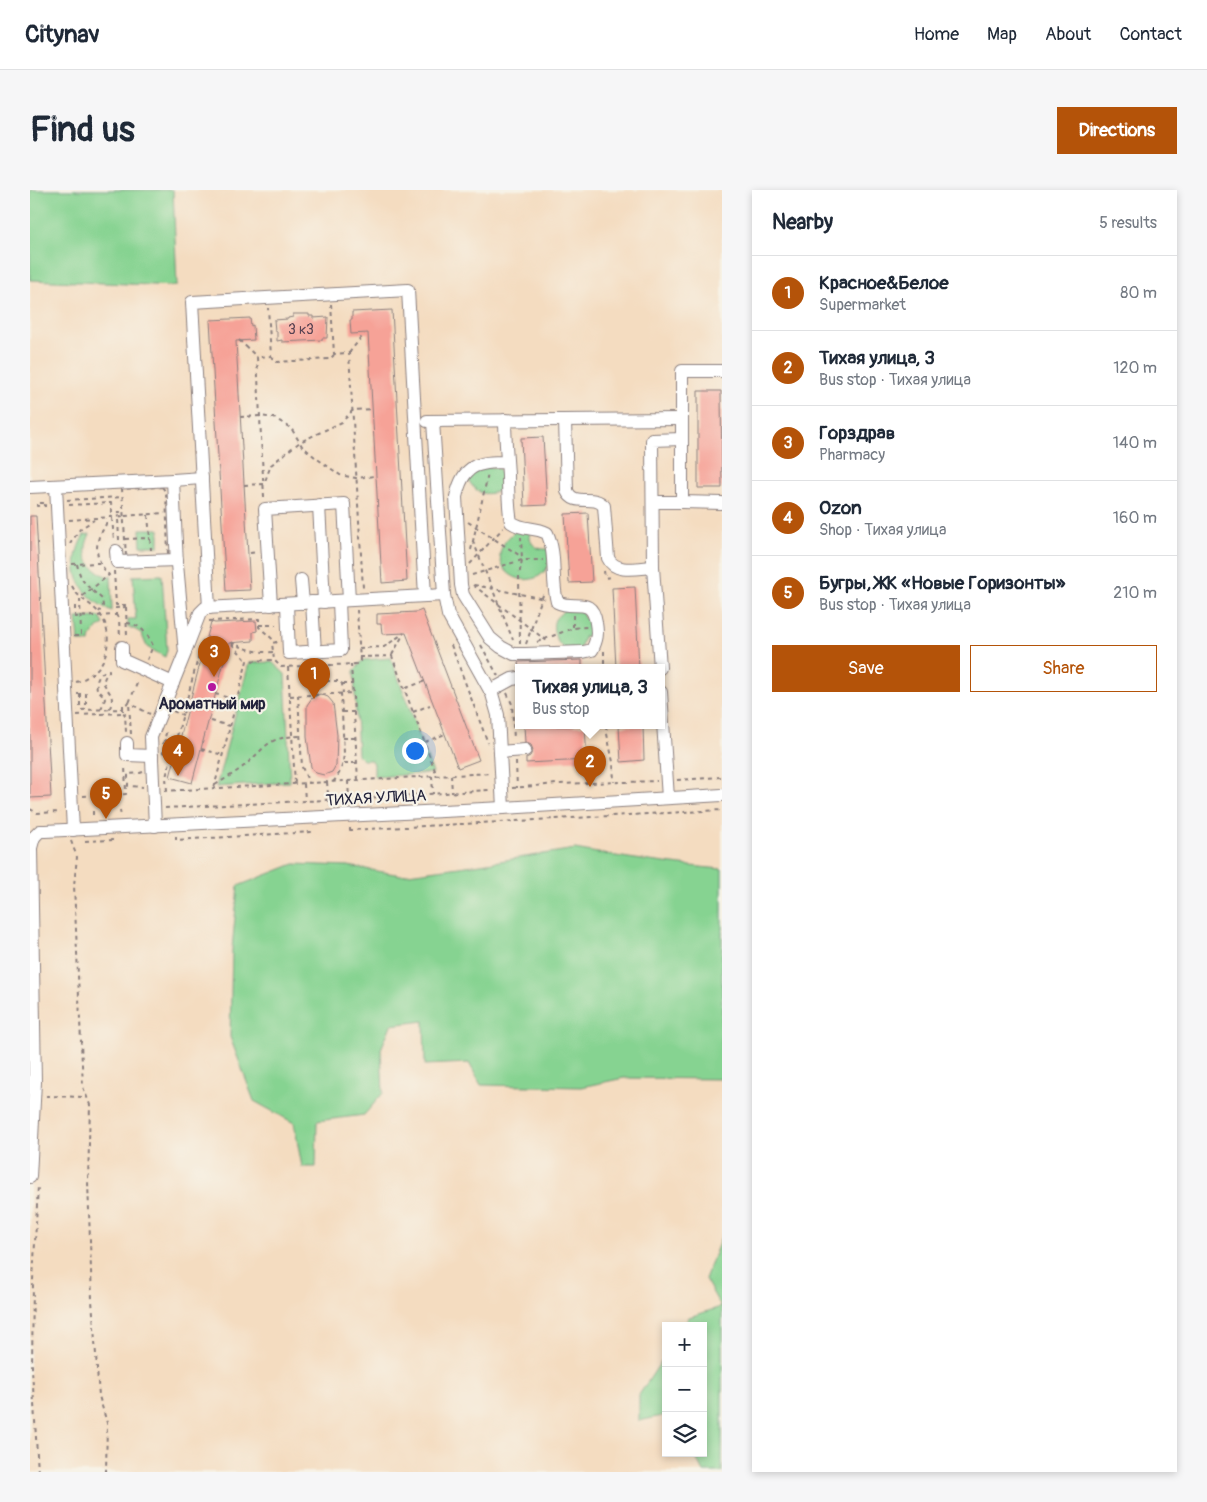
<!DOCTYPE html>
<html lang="en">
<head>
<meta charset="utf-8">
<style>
	:root { --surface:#fff; --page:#f6f6f7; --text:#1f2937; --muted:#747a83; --line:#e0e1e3; --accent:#b45309 }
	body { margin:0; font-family:Pangolin,sans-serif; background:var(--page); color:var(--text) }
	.controls { position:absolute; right:15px; bottom:15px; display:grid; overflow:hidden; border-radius:0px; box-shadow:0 2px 8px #0003 }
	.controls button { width:45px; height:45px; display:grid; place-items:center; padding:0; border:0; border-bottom:1px solid var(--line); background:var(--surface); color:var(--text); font:25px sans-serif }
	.you { position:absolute; left:384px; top:560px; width:18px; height:18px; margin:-12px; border:4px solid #fff; border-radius:50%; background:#1a73e8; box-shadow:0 0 0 8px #1a73e833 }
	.badge { display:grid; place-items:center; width:32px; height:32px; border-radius:50%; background:var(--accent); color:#fff; font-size:16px; font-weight:700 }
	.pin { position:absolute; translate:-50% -41px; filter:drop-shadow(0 1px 2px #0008) }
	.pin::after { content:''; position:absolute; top:26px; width:18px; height:15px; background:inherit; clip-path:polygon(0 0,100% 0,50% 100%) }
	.popup { position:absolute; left:485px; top:474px; width:150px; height:65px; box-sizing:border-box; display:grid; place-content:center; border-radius:0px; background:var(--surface); filter:drop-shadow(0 1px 4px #0005); font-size:16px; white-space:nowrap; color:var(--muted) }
	.popup b { font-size:19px; color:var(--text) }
	.popup::after { content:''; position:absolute; left:50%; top:100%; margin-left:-10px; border:10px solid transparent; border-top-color:var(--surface) }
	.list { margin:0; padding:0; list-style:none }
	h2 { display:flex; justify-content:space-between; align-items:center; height:65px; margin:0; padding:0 20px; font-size:21px }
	h2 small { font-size:16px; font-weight:400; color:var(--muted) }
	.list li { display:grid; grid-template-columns:32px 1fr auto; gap:15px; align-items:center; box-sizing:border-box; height:75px; padding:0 20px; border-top:1px solid var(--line) }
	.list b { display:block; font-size:19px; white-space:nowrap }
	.list p { margin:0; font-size:16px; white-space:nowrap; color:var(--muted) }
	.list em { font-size:16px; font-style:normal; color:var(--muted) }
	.actions { display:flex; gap:10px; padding:15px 20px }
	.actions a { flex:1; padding:11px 0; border:1px solid var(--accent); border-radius:0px; text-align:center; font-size:18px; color:var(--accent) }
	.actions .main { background:var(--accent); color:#fff }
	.icon { flex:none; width:28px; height:28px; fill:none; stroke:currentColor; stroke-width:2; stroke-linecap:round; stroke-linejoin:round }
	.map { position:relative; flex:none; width:692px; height:1282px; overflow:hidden; border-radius:0px }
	header { display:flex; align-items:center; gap:30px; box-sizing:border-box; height:70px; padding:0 25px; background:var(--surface); border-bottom:1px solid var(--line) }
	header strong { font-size:24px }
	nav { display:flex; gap:28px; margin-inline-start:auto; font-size:18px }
	.intro { display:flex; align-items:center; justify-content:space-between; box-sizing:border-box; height:120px; padding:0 30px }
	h1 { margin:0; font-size:35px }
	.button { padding:12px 22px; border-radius:0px; background:var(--accent); color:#fff; font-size:18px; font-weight:700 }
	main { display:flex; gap:30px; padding:0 30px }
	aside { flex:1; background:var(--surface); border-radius:0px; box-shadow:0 2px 8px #0003 }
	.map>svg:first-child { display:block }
	.green { fill:#86d391; stroke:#547a66 }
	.building { fill:#f6a297 }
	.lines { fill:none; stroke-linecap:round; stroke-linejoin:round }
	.minor-casing { stroke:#8b7f7e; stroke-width:14 }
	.path { stroke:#8b7f7e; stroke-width:2; stroke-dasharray:4 4; stroke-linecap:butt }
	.minor { stroke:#fff; stroke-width:12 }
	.poi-dot { fill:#b5179e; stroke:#f7f3e8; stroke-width:2 }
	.labels { text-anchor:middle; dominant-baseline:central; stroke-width:4.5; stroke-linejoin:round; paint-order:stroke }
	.number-label { font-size:14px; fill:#574252 }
	.poi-label { font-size:16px; font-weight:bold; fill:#22223b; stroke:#f7f3e8 }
	.street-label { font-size:16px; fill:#22223b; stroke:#f7f3e8 }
</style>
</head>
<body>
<header>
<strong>Citynav</strong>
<nav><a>Home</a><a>Map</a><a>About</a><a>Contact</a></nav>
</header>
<div class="intro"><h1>Find us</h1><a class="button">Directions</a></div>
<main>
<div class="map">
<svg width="692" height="1282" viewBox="0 0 692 1282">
	<rect width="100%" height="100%" fill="#f7f3e8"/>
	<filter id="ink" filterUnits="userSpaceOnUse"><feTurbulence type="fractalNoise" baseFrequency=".02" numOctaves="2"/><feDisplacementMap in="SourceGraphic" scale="10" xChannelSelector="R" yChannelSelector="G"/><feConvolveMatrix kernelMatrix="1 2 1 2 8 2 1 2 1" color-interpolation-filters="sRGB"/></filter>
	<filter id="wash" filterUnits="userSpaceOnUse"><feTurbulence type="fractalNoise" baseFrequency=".0096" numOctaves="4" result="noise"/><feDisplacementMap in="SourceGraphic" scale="20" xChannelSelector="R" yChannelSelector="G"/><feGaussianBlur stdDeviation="1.12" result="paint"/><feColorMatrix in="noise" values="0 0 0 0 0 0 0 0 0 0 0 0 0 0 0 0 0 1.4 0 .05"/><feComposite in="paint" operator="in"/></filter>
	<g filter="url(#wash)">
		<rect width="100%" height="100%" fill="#f4dcc0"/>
		<g class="green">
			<path d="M0,0H143L147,96L0,90Z"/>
			<path d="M467,277C474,283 474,289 475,298C456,307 449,306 437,289L445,278Z"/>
			<path d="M110,339H129V356H111Z"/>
			<path d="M487,340L499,342C500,355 506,360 518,359L519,375C515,381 511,386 505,388C489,394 471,383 470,366C470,355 479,346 487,340Z"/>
			<path d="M60,344C50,365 58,378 78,387L81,385L82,421C49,407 35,377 54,345Z"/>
			<path d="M132,385L137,460L135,467L117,457L112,445L106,440L98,437V429H106L103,386Z"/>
			<path d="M534,419H551L554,428L562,429L563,444L554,447L550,459C545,459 539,461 534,458C526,454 520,436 526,428C528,425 532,424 534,419Z"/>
			<path d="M70,427L74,434C67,438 60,444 60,452H49L47,428Z"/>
			<path d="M361,468L403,583L344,587V573L340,570H333L328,565L324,481L333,470Z"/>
			<path d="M242,472L255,484L260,592L186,597L219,473Z"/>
			<path d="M545,659C594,668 643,675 692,679V889L594,888L551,897L451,895L439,873L395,875L394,831L361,835L351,859L353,903L334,925L287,931L286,977H272L264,933L224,911L200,847L202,759L208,696L264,674L318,676L371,685L451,674Z"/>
			<path d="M692,1045V1282H674L663,1263H673V1136H654L659,1127L691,1117L675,1089Z"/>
			<path d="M636,1164V1225L609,1231V1205Z"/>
		</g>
		<g id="blocks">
			<g class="building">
				<path d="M362,120L377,391L352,393L338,143L321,144L320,130H322V122Z"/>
				<path d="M263,124H279V126H283V128L298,127L297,148H292V150L252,152V150L247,151V141H245L244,130L258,129V128L263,127Z"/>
				<path d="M220,128L221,136L223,135L224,150L206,151L220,400L196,401L180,130Z"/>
				<path d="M668,201H691L692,298H668Z"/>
				<path d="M513,247L517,315L494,316L491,248Z"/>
				<path d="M558,323L562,392L539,393L535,324Z"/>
				<path d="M0,326H6L21,607L0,608Z"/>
				<path d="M605,397L609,478H586L582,398Z"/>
				<path d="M392,420L449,570L428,578L376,443L352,444L351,434H347V424L387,422Z"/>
				<path d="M226,431L227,441L223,442V451L199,453L162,593L140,587L181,432L185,433Z"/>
				<path d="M552,470V478H489L488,472Z"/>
				<path d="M290,504L298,507L303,513L307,545L306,575L302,582L294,585L286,583L281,577L277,547V515L282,508Z"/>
				<path d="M494,536H555L557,570L496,573V568L500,566L503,560L501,555L495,552Z"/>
				<path d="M589,536H613L614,570L591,572Z"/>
			</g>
		</g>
	</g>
	<g filter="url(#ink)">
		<use href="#blocks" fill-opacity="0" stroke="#8b7f7e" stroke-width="1"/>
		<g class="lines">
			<g class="minor-casing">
				<g id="minor">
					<path d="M692,181H652V312L692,313"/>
					<path d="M475,230C475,248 477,267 478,285C478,300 478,316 481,332C494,341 503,336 517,343C527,364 521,389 527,412C544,421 562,405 566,433C568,444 567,450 562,460L553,462L495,464H484L471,457L460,448L433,405L431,395L426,307C433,274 448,272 477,272"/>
					<path d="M535,230L537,301C545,318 563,303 574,316L578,368C585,384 608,378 623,377"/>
					<path d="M397,231L652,229"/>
					<path d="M403,231L414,405L418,425L462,504L468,525L473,618"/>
					<path d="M143,290L172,288"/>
					<path d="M26,296L43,640"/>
					<path d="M0,297L143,290L147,374L155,463L121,547L125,636"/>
					<path d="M623,312H652"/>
					<path d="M289,315L294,412"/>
					<path d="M86,361L87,372L147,370"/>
					<path d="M271,390L273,413"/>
					<path d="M282,412L285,462"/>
					<path d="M257,414L259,463L311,460L309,411"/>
					<path d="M241,415L235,319L314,314L319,410"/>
					<path d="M179,418L162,112L378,100L395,406"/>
					<path d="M92,457V470L143,493"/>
					<path d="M156,459L170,423L175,418L414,405"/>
					<path d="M630,478L623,377L622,250L652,249"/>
					<path d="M460,501L482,489L489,488"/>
					<path d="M631,502L638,608"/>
					<path d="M97,553V565L122,566"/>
					<path d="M470,562L495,560"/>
					<path d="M4,647L10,641H15L473,618L692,605"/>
					<path d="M0,987L5,892L1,658L4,647"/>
				</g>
			</g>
			<g class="path">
				<path d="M301,114L304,164L319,163L333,398"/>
				<path d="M209,150L227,167"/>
				<path d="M319,163L334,144"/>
				<path d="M241,166L247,172L300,169L304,165"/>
				<path d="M210,227L230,226L244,228L261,238L272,256L286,268L310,285L326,288L346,286"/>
				<path d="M214,295L234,294L241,275L262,258L270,252L312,232L323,220L343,219"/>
				<path d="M132,297L136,302L138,364L135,366L96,367L92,299Z"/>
				<path d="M234,307L227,167L241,166L238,118"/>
				<path d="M37,310L92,307"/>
				<path d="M39,315L81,313L82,322H93"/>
				<path d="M15,317V315L7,316V313H16"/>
				<path d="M118,325L121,360"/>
				<path d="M82,328L84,350"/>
				<path d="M39,330L135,323"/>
				<path d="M438,332L492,367"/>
				<path d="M95,349L120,348"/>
				<path d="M89,350L88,328L93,327"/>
				<path d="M443,351L483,450"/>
				<path d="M40,354L50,339L64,330"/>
				<path d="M441,360L458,284"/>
				<path d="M220,363L228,362"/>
				<path d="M42,374L69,373"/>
				<path d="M47,374C51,394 58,396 72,409L73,416L69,422"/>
				<path d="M440,374L473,338"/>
				<path d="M84,381L86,415H96V417"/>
				<path d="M574,381L575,388L581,387"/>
				<path d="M442,385L492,370H513"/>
				<path d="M443,395L517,451"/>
				<path d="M444,395L515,409"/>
				<path d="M42,396C49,410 60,412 69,423C82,438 80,467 66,480C60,486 53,490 46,492"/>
				<path d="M45,416V427"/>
				<path d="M96,417L97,447"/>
				<path d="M86,425L89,429L90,447"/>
				<path d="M543,425V438"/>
				<path d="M44,427L86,425V418L96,417"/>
				<path d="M179,431L229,429V437L247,453"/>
				<path d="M97,433C110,434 118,444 123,456L117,470"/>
				<path d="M229,435H246"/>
				<path d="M44,446H51L50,408L79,385C69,374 64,362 69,347C72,340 77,336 77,328"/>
				<path d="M201,452C214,459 228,463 243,462"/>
				<path d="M247,452L242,453L244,470L251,477L327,474L330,471L327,420"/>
				<path d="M507,452L543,438L557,437"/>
				<path d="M202,454L217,471"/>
				<path d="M490,454L489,386L492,370L491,347"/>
				<path d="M496,454L514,402"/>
				<path d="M421,455L458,553"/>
				<path d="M451,455L468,486"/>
				<path d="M329,458L354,457L374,443"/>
				<path d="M574,461V478"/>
				<path d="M362,465L373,445"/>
				<path d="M329,467L362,466L407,586"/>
				<path d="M321,474L328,590"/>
				<path d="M258,477L265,594"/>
				<path d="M296,491H310L312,494L313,503"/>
				<path d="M312,494H323"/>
				<path d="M376,498L395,491"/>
				<path d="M477,503L482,514L484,549"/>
				<path d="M47,504H56V520"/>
				<path d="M50,504V516"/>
				<path d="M185,504L207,510"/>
				<path d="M268,505L272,577L279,593"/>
				<path d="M260,506L323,503"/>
				<path d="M71,519L75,509L74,506L67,499C65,490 70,482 79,480V482L75,487L73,492C79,504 86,505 79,520"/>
				<path d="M93,519V514L99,513L120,524"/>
				<path d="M143,521L153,525"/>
				<path d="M312,522H324"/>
				<path d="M383,522L400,515"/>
				<path d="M93,523L95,524L96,542"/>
				<path d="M47,525L93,523V519L47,520"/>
				<path d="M181,531L200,536"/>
				<path d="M576,536L577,544L583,572L584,592"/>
				<path d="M101,544L99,513L108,491"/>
				<path d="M313,548H325"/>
				<path d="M134,550L145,553"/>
				<path d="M395,552L415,544"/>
				<path d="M133,554L137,540"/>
				<path d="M171,559L193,565"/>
				<path d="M132,562L142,565"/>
				<path d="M486,572L487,598"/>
				<path d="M314,573H327"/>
				<path d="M113,582L110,583L98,584V596L113,597"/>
				<path d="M421,585L422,603"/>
				<path d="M402,586L403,604"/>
				<path d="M647,590L692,587"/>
				<path d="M318,591L319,609"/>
				<path d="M297,592L299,616"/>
				<path d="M303,592C311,583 313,575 314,563L311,503"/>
				<path d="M274,594L275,611"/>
				<path d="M185,595C195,589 205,583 214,576C237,557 236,547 270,546"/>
				<path d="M184,598L217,471L243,470"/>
				<path d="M482,598L527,594L627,591"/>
				<path d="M134,601L461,583"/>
				<path d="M137,601L136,587L174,446"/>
				<path d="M53,606L96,604L95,575"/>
				<path d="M135,618L336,608L460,600"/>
				<path d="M0,619L7,623L31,622"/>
				<path d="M90,620L91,627"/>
				<path d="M63,621V629"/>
				<path d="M320,638V640L692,620"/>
				<path d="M146,646V650L281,642V638"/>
				<path d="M41,651L47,667L44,695L53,897L60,915L58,991L62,1110L69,1206L77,1233L76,1282"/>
				<path d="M55,651L85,650"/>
				<path d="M16,906L56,907"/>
				<path d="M8,1282L2,1179L3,1090L8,996"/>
			</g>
			<use href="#minor" class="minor"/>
		</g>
	</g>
	<circle class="poi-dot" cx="182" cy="497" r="5"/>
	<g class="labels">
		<g class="number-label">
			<text x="271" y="139">3 к3</text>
		</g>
		<g class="poi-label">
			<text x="182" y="514">Ароматный мир</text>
		</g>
		<g class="street-label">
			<text transform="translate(346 608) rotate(-3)">ТИХАЯ УЛИЦА</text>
		</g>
	</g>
</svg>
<div class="controls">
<button>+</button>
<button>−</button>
<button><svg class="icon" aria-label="layers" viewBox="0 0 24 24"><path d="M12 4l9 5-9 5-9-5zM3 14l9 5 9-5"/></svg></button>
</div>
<div class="you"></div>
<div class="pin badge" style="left:284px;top:509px">1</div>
<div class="pin badge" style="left:560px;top:597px">2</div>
<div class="popup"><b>Тихая улица, 3</b>Bus stop</div>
<div class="pin badge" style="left:184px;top:487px">3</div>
<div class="pin badge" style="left:148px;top:586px">4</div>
<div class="pin badge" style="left:76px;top:629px">5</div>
</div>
<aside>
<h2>Nearby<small>5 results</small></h2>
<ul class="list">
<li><span class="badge">1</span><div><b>Красное&amp;Белое</b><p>Supermarket</p></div><em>80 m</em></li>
<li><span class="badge">2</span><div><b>Тихая улица, 3</b><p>Bus stop · Тихая улица</p></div><em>120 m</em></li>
<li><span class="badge">3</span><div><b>Горздрав</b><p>Pharmacy</p></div><em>140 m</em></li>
<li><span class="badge">4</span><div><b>Ozon</b><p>Shop · Тихая улица</p></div><em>160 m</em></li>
<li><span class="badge">5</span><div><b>Бугры, ЖК «Новые Горизонты»</b><p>Bus stop · Тихая улица</p></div><em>210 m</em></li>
</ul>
<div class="actions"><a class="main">Save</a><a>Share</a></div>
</aside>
</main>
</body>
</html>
